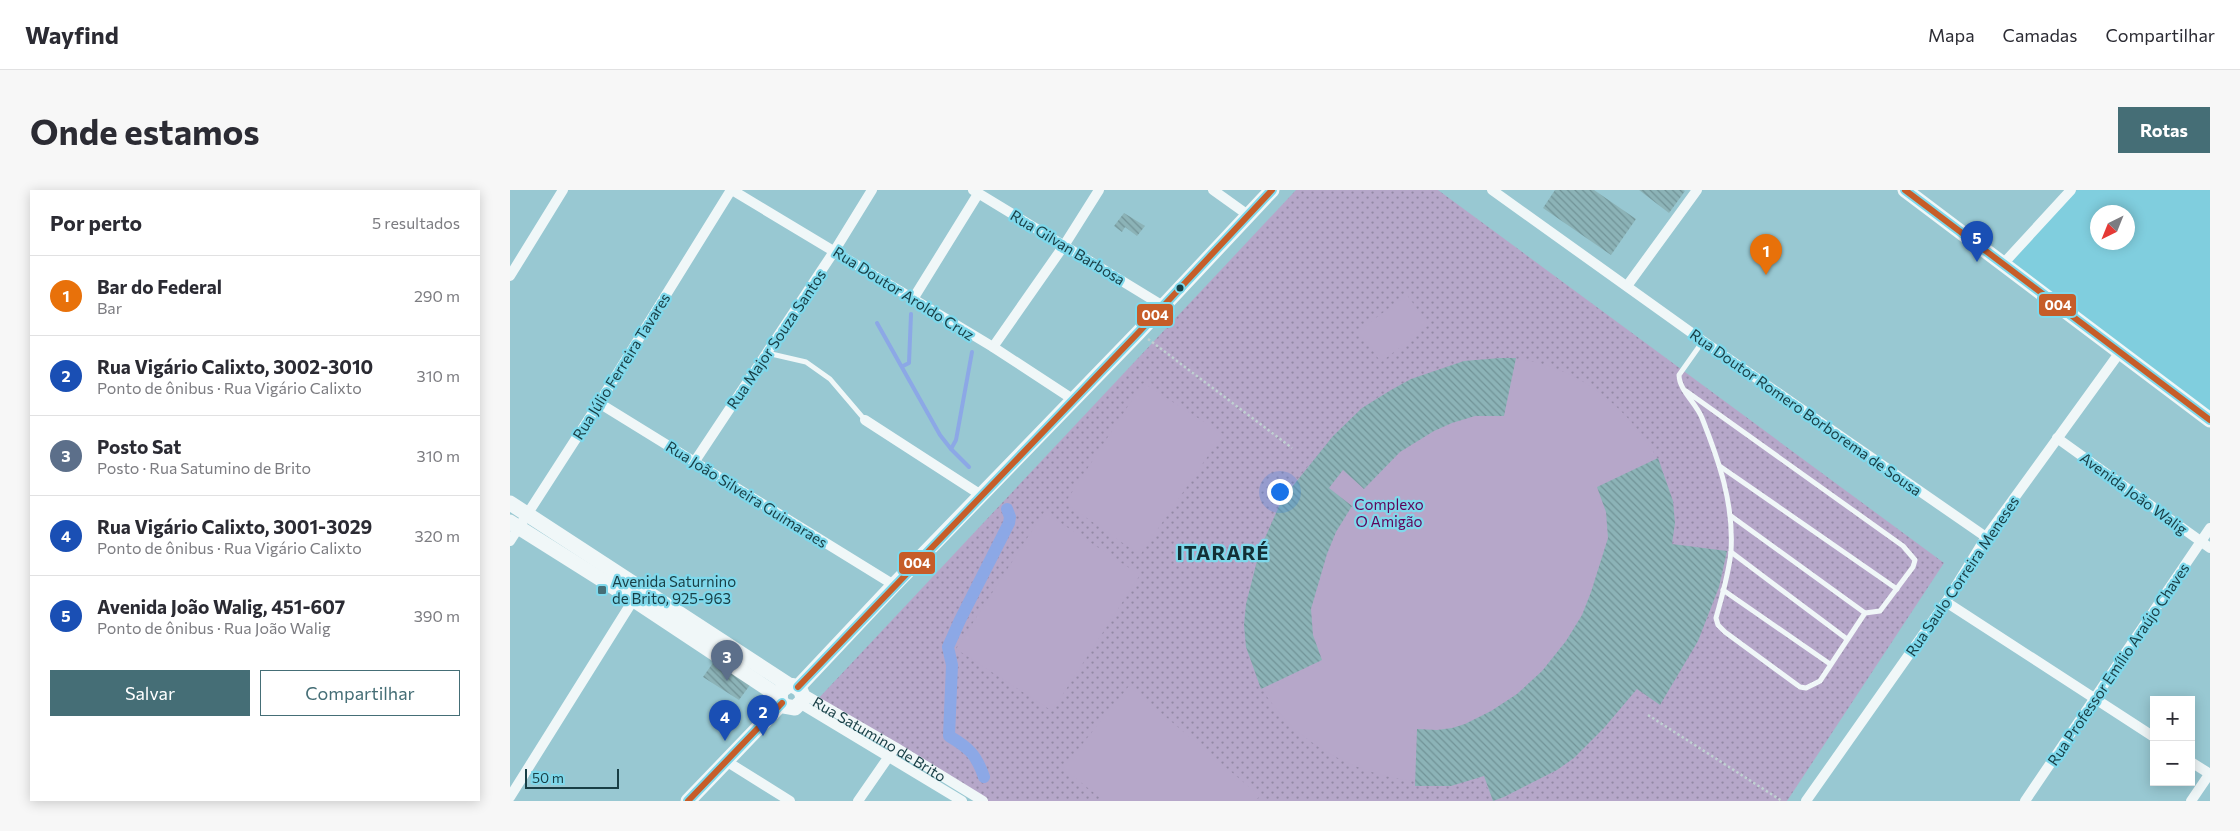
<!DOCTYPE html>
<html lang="pt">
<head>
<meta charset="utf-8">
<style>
	:root { --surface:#fff; --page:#f7f7f7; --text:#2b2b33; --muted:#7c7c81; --line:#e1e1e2; --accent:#456e76 }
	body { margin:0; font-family:Commissioner,sans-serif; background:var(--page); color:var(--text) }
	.controls { position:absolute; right:15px; bottom:15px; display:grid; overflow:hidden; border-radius:0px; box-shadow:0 2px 12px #0003 }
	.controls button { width:45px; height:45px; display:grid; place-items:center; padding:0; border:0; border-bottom:1px solid var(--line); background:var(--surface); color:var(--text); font:25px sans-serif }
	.compass { position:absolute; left:1580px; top:15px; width:45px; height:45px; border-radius:50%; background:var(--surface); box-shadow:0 2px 12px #0003; rotate:223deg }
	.scale { position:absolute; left:15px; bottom:12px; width:94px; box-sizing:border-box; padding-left:5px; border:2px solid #183e45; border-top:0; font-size:14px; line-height:18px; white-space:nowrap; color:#183e45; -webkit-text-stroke:4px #7fd8eb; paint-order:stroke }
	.you { position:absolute; left:769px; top:301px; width:18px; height:18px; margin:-12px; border:4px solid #fff; border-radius:50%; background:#1a73e8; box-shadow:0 0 0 8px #1a73e833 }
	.badge { display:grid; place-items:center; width:32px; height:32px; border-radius:50%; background:var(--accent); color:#fff; font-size:16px; font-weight:700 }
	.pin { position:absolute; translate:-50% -41px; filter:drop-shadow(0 1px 2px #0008) }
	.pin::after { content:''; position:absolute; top:26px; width:18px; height:15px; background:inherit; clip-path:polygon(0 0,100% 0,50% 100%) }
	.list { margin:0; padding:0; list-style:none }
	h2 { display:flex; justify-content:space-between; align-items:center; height:65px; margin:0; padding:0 20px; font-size:21px }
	h2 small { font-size:16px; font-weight:400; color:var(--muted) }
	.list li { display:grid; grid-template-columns:32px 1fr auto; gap:15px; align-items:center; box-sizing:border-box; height:80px; padding:0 20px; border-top:1px solid var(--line) }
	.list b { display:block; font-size:19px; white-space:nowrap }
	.list p { margin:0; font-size:16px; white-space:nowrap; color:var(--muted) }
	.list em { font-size:16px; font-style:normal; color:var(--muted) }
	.actions { display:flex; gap:10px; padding:15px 20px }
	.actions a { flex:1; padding:11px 0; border:1px solid var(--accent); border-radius:0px; text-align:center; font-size:18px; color:var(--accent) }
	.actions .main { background:var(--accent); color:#fff }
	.map { position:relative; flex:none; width:1700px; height:611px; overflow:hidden; border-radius:0px }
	header { display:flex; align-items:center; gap:30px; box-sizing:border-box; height:70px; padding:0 25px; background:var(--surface); border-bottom:1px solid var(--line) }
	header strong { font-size:24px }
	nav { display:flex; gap:28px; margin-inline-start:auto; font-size:18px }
	.intro { display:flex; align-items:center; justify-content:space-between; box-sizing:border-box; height:120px; padding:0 30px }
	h1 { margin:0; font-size:35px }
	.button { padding:12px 22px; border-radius:0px; background:var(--accent); color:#fff; font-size:18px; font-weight:700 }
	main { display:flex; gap:30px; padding:0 30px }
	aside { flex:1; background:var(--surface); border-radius:0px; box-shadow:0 2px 12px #0003 }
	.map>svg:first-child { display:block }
	.built { fill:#80cede; fill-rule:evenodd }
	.green { fill:url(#green-dots) }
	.pitch { fill:#b6a7c9 }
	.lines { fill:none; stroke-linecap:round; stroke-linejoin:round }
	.stream { stroke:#8ca8e6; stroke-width:4 }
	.canal { stroke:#8ca8e6; stroke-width:12 }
	.building { fill:url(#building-back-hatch) }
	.path { stroke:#c0d0d2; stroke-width:2.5; stroke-dasharray:2.5 2.5; stroke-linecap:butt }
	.lane { stroke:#f0f7f8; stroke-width:5 }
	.street { stroke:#f0f7f8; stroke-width:10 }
	.secondary { stroke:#f0f7f8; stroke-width:15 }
	.bus-1-casing { stroke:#7fd8eb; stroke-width:10 }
	.bus-1 { stroke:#c65d29; stroke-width:6 }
	.bus-dot { fill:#183e45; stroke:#7fd8eb; stroke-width:2 }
	.poi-dot { fill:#456e76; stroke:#7fd8eb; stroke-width:2 }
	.labels { text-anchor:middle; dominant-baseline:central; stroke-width:4.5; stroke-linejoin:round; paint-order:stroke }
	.street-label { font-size:15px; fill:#183e45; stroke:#7fd8eb }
	.park-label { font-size:15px; fill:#600358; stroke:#7fd8eb }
	.poi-label { font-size:15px; fill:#183e45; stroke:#7fd8eb; text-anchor:start }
	.district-label { font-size:20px; font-weight:bold; letter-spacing:1px; fill:#133036; stroke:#7fd8eb }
	.line-badge { stroke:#7fd8eb; stroke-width:2 }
	.badge-label { font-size:14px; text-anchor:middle; font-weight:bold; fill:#fff }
</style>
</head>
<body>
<header>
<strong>Wayfind</strong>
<nav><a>Mapa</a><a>Camadas</a><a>Compartilhar</a></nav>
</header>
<div class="intro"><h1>Onde estamos</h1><a class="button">Rotas</a></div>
<main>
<aside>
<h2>Por perto<small>5 resultados</small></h2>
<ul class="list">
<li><span class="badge" style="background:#e8710a">1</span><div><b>Bar do Federal</b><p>Bar</p></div><em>290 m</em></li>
<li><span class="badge" style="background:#1a4fb4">2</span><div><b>Rua Vigário Calixto, 3002-3010</b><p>Ponto de ônibus · Rua Vigário Calixto</p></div><em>310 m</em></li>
<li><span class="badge" style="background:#5c6f8a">3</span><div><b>Posto Sat</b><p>Posto · Rua Satumino de Brito</p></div><em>310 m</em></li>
<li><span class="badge" style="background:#1a4fb4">4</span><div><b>Rua Vigário Calixto, 3001-3029</b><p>Ponto de ônibus · Rua Vigário Calixto</p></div><em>320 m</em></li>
<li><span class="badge" style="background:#1a4fb4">5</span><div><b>Avenida João Walig, 451-607</b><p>Ponto de ônibus · Rua João Walig</p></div><em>390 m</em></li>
</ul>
<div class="actions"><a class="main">Salvar</a><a>Compartilhar</a></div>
</aside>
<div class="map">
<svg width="1700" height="611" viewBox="0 0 1700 611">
	<defs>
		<pattern id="green-dots" width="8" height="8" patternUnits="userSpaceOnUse" patternTransform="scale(1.25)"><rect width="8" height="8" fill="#b6a7c9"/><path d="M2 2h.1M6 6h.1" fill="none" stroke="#9389a5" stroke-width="1.8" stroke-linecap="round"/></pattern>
		<pattern id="building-back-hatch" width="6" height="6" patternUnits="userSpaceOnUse" patternTransform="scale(1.25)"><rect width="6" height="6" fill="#8cb3b7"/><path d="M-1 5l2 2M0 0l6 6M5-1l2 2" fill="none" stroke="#719397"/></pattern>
	</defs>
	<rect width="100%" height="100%" fill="#98c8d2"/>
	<path class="built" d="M1567,0H1700V230L1496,78ZM1588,22H1618V52H1588Z"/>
	<path class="green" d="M786,0H928L1434,373L1277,611H470L307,510Z"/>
	<g class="pitch">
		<path d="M897,105L919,135L871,172L848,141Z"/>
		<path d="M990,168C1021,168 1051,178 1077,194C1115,217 1157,268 1163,312C1165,326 1164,340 1162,354L1217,361C1208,418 1180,467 1150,515L1127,499C1093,550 1042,592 983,611L973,587C881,611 758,556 737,459C735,451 736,441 736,432C737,368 768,311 809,263C822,247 837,230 854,217C894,188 940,171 990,168Z"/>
		<path d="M633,193L713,244L630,365L555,313Z"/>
		<path d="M534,322L630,385L542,521L446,459Z"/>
		<path d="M619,496L750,606L745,611H594L553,578Z"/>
	</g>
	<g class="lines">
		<g class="stream">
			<path d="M367,133L430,245L441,259L459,277"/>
			<path d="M393,176L399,173L401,124"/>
			<path d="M441,259L446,250L462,162"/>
		</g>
		<path class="canal" d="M474,587C466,564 459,558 439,546L442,475L438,457L450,430L499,333L500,327L497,319"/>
	</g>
	<g class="building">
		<path d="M1045,0H1084L1126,29L1101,65L1033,18Z"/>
		<path d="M1129,0H1173L1175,1L1159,23Z"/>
		<path d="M614,23L635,36L627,46L615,37L612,42L604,36Z"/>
		<path d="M990,168H1006L994,226H965L942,233L924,241L890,262L854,299L833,280L819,298L842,316L826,342L817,364L801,419L803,445L812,470L751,499L736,457L734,435L736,414L750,359L770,314L782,297L823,246L852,218L881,200L901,189L954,171Z"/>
		<path d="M1148,268L1163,311L1165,333L1162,354L1217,361L1209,397L1188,451L1150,515L1127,499L1094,538L1064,568L1047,580L994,607L983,611L974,586L941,596H905L907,539L927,540L942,538L955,534L981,521L1007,504L1032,481L1056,451L1072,425L1081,402L1098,348L1096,322L1087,297Z"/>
		<path d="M205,470L240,495L229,510L193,487Z"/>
	</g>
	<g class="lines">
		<g class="path">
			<path d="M638,149L782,258"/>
			<path d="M1138,525L1272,611"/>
		</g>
		<g class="lane">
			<path d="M257,163L296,172L320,189L355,230"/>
			<path d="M1176,201L1393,356L1405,370L1403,377L1370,421L1355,423L1310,491L1296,498L1290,497L1215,442L1208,435L1206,428C1212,406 1219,383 1221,361C1224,314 1209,271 1192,228C1186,213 1169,200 1169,185L1193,151"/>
			<path d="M1211,277L1387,399"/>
			<path d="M1221,326L1355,423"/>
			<path d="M1221,362L1337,449"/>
			<path d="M1213,400L1320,474"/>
		</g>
		<g class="street">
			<path d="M222,0L483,157L564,210"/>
			<path d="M463,0L653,116"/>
			<path d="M703,0L738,25"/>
			<path d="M982,0L1193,151L1476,347"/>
			<path d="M1493,74L1561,0"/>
			<path d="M0,86L53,0"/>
			<path d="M1117,96L1187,0"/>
			<path d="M403,109L468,4"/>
			<path d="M483,157L555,54L589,0"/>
			<path d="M89,213L384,395"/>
			<path d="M355,230L471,305"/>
			<path d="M1547,248L1700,358"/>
			<path d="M185,271L325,60L362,0"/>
			<path d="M0,351L89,213L221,0"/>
			<path d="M1436,412L1644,547"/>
			<path id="s1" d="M292,503L385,557L473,611"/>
			<path d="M291,514L452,611"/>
			<path d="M216,571L280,611"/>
			<path d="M1681,572L1700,584"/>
			<path d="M0,607L127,404"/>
			<path d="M348,611L382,562"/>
			<path d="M1296,611L1436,412L1476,347L1610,162"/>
			<path d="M1515,611L1700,338"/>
			<path d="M1681,611L1700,583"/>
		</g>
		<g class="secondary">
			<path d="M1395,0L1700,230"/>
			<path d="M0,313L279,495C288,496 294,501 292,511L285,518L274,516L270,509L271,501L279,495"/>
			<path d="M0,332L124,410L270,507"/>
			<path d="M288,497L384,395L629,142L762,0"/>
			<path d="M178,611L272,513"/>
		</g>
		<g class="bus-1-casing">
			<g id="bus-1">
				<path d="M1395,0L1700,230"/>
				<path d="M288,497L629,142L762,0"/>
				<path d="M178,611L272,513"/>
			</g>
		</g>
		<use href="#bus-1" class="bus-1"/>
	</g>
	<circle class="bus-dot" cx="670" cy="98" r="4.5"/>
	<rect class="poi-dot" x="87" y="395" width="10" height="10" rx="2.5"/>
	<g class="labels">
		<g class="street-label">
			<text transform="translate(558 57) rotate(31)">Rua Gilvan Barbosa</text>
			<text transform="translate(394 103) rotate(32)">Rua Doutor Aroldo Cruz</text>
			<text transform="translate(266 149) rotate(-56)">Rua Major Souza Santos</text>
			<text transform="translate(111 176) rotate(-58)">Rua Júlio Ferreira Tavares</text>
			<text transform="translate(1296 222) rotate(35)">Rua Doutor Romero Borborema de Sousa</text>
			<text transform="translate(1624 303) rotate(36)">Avenida João Walig</text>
			<text transform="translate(237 304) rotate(32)">Rua João Silveira Guimaraes</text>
			<text transform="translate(1452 386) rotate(-56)">Rua Saulo Correira Meneses</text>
			<text transform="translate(1608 474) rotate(-56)">Rua Professor Emílio Araújo Chaves</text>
			<text stroke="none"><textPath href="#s1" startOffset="90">Rua Satumino de Brito</textPath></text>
		</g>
		<g class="park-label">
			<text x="879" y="314">Complexo<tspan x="879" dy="17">O Amigão</tspan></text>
		</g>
		<g class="poi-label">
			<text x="102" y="391">Avenida Saturnino<tspan x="102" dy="17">de Brito, 925-963</tspan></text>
		</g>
		<g class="district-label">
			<text x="713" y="362">ITARARÉ</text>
		</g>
	</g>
	<g class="line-badge">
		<rect x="1528" y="103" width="39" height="24" rx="5" fill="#c65d29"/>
		<rect x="626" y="113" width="38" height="24" rx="5" fill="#c65d29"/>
		<rect x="388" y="361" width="38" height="24" rx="5" fill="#c65d29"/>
	</g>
	<g class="badge-label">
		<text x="1548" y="120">004</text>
		<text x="645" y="130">004</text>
		<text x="407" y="378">004</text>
	</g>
</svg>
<div class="controls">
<button>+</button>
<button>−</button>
</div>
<svg class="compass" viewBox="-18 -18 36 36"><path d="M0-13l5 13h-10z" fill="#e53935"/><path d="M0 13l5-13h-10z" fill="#7c7c81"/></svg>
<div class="scale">50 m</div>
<div class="you"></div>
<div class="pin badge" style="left:1256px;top:85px;background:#e8710a">1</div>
<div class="pin badge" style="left:253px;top:546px;background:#1a4fb4">2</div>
<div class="pin badge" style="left:217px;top:491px;background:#5c6f8a">3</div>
<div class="pin badge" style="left:215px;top:551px;background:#1a4fb4">4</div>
<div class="pin badge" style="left:1467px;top:72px;background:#1a4fb4">5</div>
</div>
</main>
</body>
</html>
